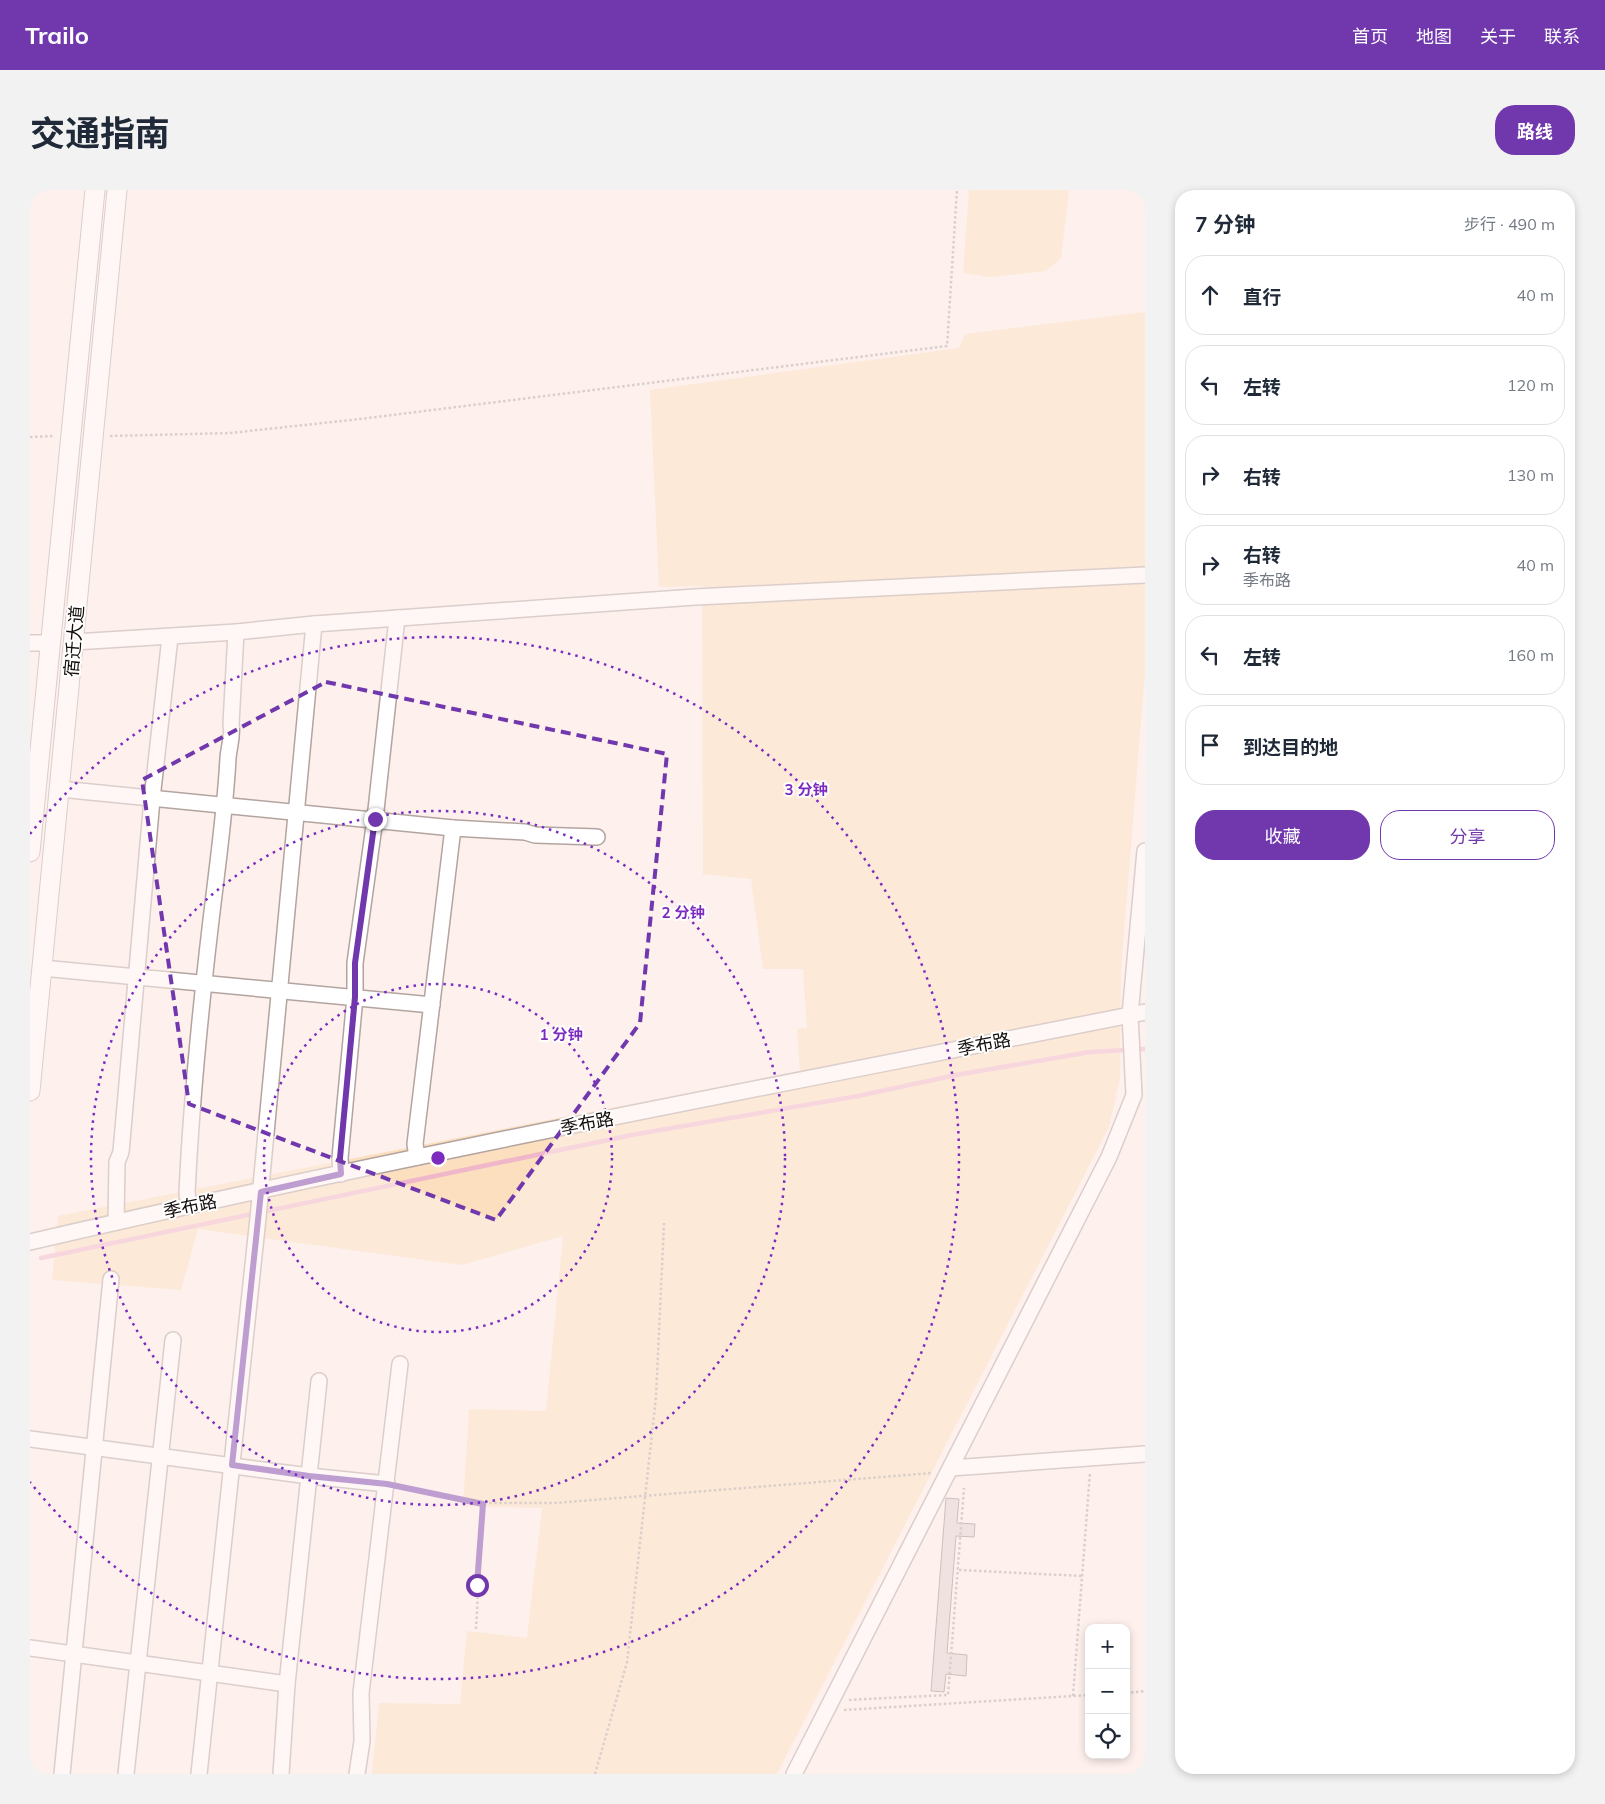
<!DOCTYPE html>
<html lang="zh">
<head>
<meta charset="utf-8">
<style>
	:root { --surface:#fff; --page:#f2f2f3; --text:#1f2937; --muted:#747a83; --line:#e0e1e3; --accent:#7138ae }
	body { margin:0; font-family:Mulish,"Noto Sans SC",sans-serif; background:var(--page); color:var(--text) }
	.controls { position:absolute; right:15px; bottom:15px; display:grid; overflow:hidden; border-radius:10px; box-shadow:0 2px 8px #0003 }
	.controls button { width:45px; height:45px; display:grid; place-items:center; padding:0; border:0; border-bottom:1px solid var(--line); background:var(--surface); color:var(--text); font:25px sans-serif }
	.stop { position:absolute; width:15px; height:15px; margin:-11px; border:4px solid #7138ae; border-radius:50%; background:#fff }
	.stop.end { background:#7138ae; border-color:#fff; box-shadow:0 1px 5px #0008 }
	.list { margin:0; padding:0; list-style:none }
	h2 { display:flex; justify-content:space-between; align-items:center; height:65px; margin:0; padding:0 20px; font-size:21px }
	h2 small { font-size:16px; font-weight:400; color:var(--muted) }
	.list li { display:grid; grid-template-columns:32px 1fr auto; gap:15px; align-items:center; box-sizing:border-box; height:80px; margin:0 10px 10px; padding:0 10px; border:1px solid var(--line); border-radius:20px }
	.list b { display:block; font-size:19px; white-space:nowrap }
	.list p { margin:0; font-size:16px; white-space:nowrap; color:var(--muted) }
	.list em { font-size:16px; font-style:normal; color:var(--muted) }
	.actions { display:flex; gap:10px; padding:15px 20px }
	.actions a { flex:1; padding:11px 0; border:1px solid var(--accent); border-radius:20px; text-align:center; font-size:18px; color:var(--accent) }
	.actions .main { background:var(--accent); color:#fff }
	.icon { flex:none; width:28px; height:28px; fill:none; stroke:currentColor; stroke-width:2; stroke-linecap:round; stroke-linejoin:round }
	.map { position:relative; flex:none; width:1115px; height:1584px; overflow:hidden; border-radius:20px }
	header { display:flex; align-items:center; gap:30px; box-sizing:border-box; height:70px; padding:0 25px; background:var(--accent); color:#fff }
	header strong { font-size:24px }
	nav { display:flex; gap:28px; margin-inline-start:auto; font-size:18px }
	.intro { display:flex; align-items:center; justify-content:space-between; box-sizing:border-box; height:120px; padding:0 30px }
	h1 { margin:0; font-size:35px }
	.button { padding:12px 22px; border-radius:20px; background:var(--accent); color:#fff; font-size:18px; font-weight:700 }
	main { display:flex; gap:30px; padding:0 30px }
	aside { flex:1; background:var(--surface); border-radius:20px; box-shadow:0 2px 8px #0003 }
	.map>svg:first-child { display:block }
	.green { fill:#fbdfbe }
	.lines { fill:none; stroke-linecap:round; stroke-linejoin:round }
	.stream { stroke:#efb7c9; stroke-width:4.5 }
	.building { fill:#e1d0d1; stroke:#948485 }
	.minor-casing { stroke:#b3a4a0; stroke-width:18 }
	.major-casing { stroke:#b3a4a0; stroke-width:21 }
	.path { stroke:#b1a6a4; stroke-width:2.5; stroke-dasharray:2.5 2.5; stroke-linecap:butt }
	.minor { stroke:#fff; stroke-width:15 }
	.major { stroke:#fff; stroke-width:19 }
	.route { stroke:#7138ae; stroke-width:6 }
	.marked { fill:none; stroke:#7138ae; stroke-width:4; stroke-dasharray:10 6; stroke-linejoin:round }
	.ring { fill:none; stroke:#7b2cbf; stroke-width:2.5; stroke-dasharray:2.5 5 }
	.labels { text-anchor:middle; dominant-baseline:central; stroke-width:4; stroke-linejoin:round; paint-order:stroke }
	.street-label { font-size:18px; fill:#140f0d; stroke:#fff }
	.centre { fill:#7b2cbf; stroke:#fff; stroke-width:2.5 }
	.ring-label { font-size:15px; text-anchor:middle; font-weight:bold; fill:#7b2cbf; stroke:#fff; stroke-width:4; stroke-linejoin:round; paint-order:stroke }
</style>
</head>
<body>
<header>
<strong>Trailo</strong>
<nav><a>首页</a><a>地图</a><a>关于</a><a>联系</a></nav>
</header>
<div class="intro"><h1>交通指南</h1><a class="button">路线</a></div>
<main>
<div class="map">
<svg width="1115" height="1584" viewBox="0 0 1115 1584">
	<rect width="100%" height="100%" fill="#fdf0ed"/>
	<g class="green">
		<path d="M939,0H1039L1031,68L1016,81L960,87L933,83Z"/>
		<path d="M1115,122V482L1091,780L1090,888L1079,937L747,1584H342L349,1513L430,1514L437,1441L497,1448L512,1318L433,1316L439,1219L516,1221L533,1046L432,1075L168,1039L151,1100L22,1090L28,1026L770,881L767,839L777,838L773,779H733L721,689L673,684L672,413L673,396L629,397L620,200L929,158L935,144Z"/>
	</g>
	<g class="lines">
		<path class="stream" d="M11,1068L607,944L828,906L926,885L1060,862L1115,859"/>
	</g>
	<path class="building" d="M916,1308L929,1309L927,1333L945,1334L944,1347L926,1346L917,1463L937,1465L936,1486L916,1484L914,1502L901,1501Z"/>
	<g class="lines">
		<g class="minor-casing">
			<g id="minor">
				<path d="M44,452L206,442L284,434L665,407L1115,385"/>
				<path d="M0,453H20"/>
				<path d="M30,599L423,638L495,642L505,645L567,647"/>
				<path d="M12,778L402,815"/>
				<path d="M387,967L385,954L423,638"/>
				<path d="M311,984L310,968L325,807V773L345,629L367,428"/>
				<path d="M159,1015L157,1003C162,897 173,793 186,689C191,648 196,608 198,568C199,556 203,546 201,534L206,442"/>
				<path d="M86,1032L87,972L91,962L122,609L140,447"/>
				<path d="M0,1052C369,966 743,896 1115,822"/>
				<path d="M0,1249L279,1286L357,1294"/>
				<path d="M921,1278L1115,1264"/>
				<path d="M0,1458L257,1494"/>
				<path d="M32,1584L81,1089"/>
				<path d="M96,1584L143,1150"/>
				<path d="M169,1584L228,1028L284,434"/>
				<path d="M251,1584L257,1494L289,1191"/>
				<path d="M327,1584L332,1551L331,1503L370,1174"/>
				<path d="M764,1584L1079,967L1104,905L1100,825L1115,661"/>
			</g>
		</g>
		<g class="major-casing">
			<g id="major">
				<path d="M0,662L65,0"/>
				<path d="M0,901L87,0"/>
			</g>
		</g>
		<g class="path">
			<path d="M80,246L200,243L330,229L917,156L927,0"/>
			<path d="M0,247L24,246"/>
			<path d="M371,1297L444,1313H525L902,1283"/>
			<path d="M929,1380L1052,1386"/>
			<path d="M446,1439L453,1314"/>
			<path d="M1096,1503L1115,1501"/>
			<path d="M1043,1506L1060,1282"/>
			<path d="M819,1510L918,1505L934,1298"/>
			<path d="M814,1520L1059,1505"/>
			<path d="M565,1584L597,1472L626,1207L634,1033"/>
		</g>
		<use href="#minor" class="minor"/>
		<use href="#major" class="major"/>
	</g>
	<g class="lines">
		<path class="route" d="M345,629L325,773V807L310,968L311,984L231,1002L202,1275L279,1286L357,1294L453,1314L447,1395"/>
	</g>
	<path d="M0 0H1115V1584H0ZM296,492L637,564L610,833L466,1030L159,914L112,590Z" fill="#fdf0ed" fill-opacity=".55" fill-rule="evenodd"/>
	<path class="marked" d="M296,492L637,564L610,833L466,1030L159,914L112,590Z"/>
	<g class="ring">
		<circle cx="408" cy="968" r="174"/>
		<circle cx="408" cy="968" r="347"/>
		<path d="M0 644A521 521 0 1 1 0 1292"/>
	</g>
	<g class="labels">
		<g class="street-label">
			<text transform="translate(44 451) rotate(-85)">宿迁大道</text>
			<text transform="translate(954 854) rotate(-11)">季布路</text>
			<text transform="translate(557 933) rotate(-11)">季布路</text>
			<text transform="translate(160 1016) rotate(-12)">季布路</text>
		</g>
	</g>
	<circle cx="408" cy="968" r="8" class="centre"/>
	<g class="ring-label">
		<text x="776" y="605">3 分钟</text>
		<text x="653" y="728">2 分钟</text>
		<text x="531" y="850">1 分钟</text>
	</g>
</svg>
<div class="controls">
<button>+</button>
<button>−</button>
<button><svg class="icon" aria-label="locate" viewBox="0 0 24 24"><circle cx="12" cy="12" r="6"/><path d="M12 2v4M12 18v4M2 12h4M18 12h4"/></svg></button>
</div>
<div class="stop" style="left:447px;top:1395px"></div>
<div class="stop end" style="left:345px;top:629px"></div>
</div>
<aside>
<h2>7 分钟<small>步行 · 490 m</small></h2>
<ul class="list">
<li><svg class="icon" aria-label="ahead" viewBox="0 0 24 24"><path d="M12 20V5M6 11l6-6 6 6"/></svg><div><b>直行</b></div><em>40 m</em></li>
<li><svg class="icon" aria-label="left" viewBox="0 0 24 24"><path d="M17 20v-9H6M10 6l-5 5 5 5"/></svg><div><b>左转</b></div><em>120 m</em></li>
<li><svg class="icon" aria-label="right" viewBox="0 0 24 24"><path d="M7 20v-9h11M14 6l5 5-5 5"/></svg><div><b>右转</b></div><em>130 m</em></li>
<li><svg class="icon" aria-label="right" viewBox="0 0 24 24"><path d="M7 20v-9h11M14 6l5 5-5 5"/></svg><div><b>右转</b><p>季布路</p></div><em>40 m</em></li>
<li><svg class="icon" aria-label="left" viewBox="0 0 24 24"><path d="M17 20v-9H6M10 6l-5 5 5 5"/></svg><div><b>左转</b></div><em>160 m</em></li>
<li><svg class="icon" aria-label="arrive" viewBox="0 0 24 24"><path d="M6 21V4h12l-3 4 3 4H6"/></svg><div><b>到达目的地</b></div></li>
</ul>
<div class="actions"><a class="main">收藏</a><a>分享</a></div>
</aside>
</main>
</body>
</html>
